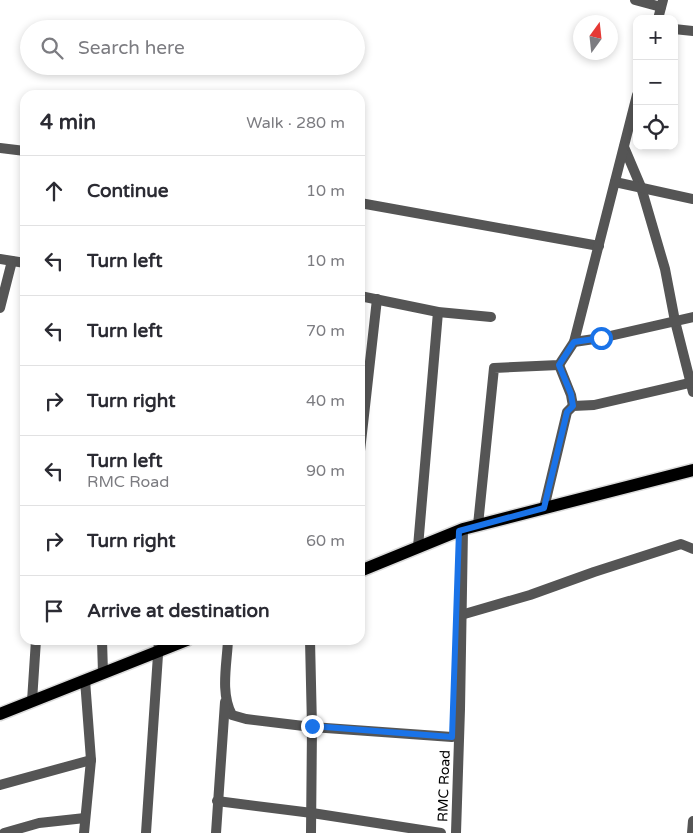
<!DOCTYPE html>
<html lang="en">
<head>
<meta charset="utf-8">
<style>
	:root { --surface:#fff; --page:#f2f2f3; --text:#2b2b33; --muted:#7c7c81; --line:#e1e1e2 }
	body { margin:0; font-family:"Varela Round",sans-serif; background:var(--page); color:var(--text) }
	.controls { position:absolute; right:15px; top:15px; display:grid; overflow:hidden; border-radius:10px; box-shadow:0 2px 8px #0003 }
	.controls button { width:45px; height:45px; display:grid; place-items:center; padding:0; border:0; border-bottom:1px solid var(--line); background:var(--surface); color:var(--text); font:25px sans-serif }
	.compass { position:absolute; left:573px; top:15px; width:45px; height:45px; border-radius:50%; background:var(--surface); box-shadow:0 2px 8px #0003; rotate:15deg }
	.stop { position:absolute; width:15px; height:15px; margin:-11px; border:4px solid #1a73e8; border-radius:50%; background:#fff }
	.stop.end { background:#1a73e8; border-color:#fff; box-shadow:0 1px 5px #0008 }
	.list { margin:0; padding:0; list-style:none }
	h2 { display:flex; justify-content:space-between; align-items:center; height:65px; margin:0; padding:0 20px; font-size:21px }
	h2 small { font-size:16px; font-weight:400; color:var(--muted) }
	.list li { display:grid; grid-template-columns:32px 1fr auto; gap:15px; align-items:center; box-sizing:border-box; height:70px; padding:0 20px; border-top:1px solid var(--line) }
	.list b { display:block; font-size:19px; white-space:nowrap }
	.list p { margin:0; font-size:16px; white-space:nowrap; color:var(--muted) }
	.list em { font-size:16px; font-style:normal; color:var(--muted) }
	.icon { flex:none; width:28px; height:28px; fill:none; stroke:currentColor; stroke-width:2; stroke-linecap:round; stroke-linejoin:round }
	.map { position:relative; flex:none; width:693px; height:833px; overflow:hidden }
	.search { position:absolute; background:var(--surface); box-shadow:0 2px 8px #0003; left:20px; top:20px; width:345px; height:55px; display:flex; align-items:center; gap:12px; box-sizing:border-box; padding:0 18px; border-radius:28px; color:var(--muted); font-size:19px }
	.panel { position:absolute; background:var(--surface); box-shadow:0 2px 8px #0003; left:20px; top:90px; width:345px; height:555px; border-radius:15px }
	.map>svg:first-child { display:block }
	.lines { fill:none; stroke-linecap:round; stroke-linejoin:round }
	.primary-casing { stroke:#dbdbdb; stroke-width:15 }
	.minor { stroke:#555; stroke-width:10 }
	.tertiary { stroke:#555; stroke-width:10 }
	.primary { stroke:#000; stroke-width:12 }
	.route { stroke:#1a73e8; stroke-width:6 }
	.labels { text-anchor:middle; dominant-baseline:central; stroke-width:4; stroke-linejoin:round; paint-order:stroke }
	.street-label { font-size:14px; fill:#000; stroke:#fff }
</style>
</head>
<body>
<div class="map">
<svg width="693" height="833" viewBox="0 0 693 833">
	<rect width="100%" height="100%" fill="#fff"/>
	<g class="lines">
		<g class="primary-casing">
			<g id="primary">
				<path d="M360,571L463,529L693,470"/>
				<path d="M0,714L187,640"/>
			</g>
		</g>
		<g class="minor">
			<path d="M635,0L661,7"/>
			<path d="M658,19L663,0"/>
			<path d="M674,29L693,31"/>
			<path d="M624,147L641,187L665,269L675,321L693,392"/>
			<path d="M0,148L25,151"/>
			<path d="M615,182L693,199"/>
			<path d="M360,203L599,246"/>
			<path d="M0,259L25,263"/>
			<path d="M360,296L438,312L491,317"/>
			<path d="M0,308L12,261"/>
			<path d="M574,342L601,338L693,317"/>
			<path d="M559,365L571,395L573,406"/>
			<path d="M360,451L377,299"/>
			<path d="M544,508L567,412L573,406L594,405L693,382"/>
			<path d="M478,525L494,368L559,365L574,342L637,95"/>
			<path d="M418,547L438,312"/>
			<path d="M461,615L530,595L594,572L681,544L693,549"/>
			<path d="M102,640L103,673"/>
			<path d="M228,640C227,664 220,693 232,715L246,719L312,727L452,737"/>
			<path d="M310,640L312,727L311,833"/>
			<path d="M32,701L36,640"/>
			<path d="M0,785L91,760"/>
			<path d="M217,801L312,813L441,833"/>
			<path d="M4,833L39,823L85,818"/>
			<path d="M84,833L91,760L85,680"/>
			<path d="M146,833L159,640"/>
			<path d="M216,833L225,702"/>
			<path d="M692,833L693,821"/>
		</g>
		<path class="tertiary" d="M456,833L460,709L463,529"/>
		<use href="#primary" class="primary"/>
	</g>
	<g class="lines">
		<path class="route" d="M312,726L452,737L459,531L544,508L567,412L573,406L571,394L559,365L574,342L601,338"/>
	</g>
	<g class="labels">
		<g class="street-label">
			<text transform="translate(444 786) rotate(-88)">RMC Road</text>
		</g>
	</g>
</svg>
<div class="controls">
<button>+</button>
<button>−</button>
<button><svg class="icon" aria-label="locate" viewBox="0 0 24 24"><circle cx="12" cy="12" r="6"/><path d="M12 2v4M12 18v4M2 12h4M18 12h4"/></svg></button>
</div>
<svg class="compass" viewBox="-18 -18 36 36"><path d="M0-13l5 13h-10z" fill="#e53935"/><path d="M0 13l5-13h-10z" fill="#7c7c81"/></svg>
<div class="stop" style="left:601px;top:338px"></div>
<div class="stop end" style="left:312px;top:726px"></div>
<div class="search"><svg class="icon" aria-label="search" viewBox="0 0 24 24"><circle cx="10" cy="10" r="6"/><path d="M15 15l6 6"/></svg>Search here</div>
<section class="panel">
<h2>4 min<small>Walk · 280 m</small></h2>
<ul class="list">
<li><svg class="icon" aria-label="ahead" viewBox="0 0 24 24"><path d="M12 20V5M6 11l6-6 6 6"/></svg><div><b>Continue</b></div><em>10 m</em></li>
<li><svg class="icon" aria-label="left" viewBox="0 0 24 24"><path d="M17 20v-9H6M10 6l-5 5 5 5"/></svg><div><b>Turn left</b></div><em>10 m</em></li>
<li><svg class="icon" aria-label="left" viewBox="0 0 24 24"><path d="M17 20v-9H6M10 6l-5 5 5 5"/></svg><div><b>Turn left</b></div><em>70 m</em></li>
<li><svg class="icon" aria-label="right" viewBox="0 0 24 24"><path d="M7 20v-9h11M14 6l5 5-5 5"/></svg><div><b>Turn right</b></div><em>40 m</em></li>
<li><svg class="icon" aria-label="left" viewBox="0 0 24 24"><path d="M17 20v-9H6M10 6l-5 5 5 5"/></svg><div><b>Turn left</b><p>RMC Road</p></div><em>90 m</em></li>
<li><svg class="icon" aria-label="right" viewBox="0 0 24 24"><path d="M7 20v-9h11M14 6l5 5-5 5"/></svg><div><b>Turn right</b></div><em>60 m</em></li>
<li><svg class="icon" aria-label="arrive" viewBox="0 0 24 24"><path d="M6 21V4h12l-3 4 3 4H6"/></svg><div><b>Arrive at destination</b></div></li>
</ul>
</section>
</div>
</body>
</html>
